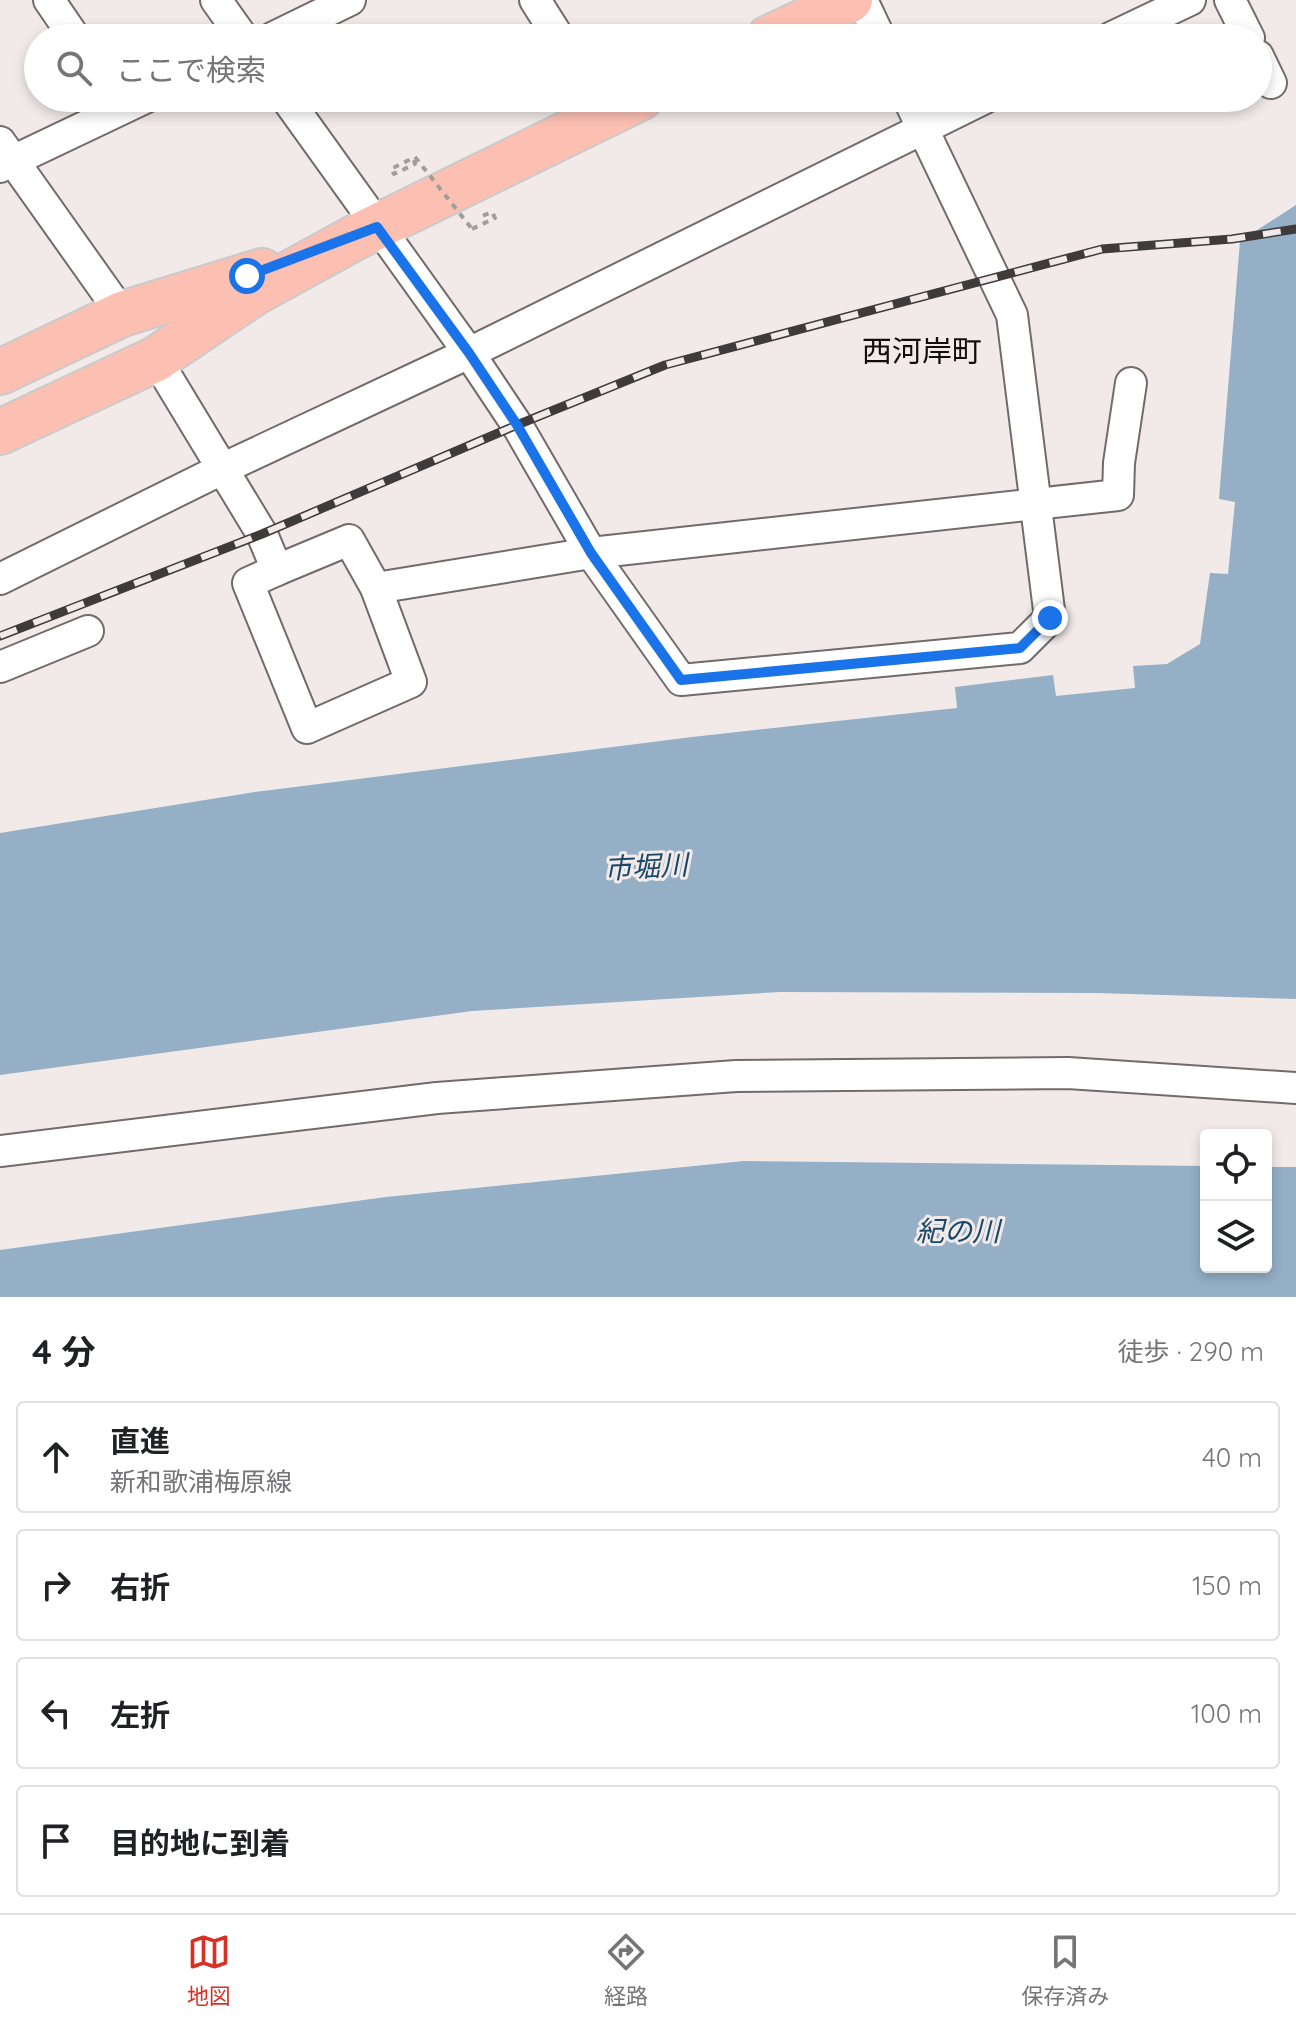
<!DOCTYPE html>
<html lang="ja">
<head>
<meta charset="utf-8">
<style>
	:root { --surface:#fff; --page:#f2f2f2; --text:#202124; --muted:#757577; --line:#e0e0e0; --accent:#d93025 }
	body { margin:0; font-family:Quicksand,"Noto Sans JP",sans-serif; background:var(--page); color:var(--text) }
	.controls { position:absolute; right:24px; bottom:24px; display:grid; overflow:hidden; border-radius:8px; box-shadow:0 4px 12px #0003 }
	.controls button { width:72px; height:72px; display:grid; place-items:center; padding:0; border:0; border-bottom:2px solid var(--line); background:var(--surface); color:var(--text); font:40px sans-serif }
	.stop { position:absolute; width:24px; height:24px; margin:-18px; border:6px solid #1a73e8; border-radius:50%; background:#fff }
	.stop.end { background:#1a73e8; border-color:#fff; box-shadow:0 2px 8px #0008 }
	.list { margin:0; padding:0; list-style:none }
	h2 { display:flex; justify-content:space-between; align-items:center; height:104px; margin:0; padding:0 32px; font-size:34px }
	h2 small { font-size:26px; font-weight:400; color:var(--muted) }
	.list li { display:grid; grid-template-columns:52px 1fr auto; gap:24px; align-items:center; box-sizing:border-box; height:112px; margin:0 16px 16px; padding:0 16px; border:2px solid var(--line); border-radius:8px }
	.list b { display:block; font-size:30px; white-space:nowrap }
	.list p { margin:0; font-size:26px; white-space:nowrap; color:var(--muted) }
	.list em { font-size:26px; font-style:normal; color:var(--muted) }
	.icon { flex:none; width:44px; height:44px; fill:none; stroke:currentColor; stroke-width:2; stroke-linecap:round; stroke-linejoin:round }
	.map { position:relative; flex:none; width:1296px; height:1297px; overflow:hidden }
	.search { position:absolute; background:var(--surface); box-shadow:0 4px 12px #0003; left:24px; right:24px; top:24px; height:88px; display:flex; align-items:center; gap:20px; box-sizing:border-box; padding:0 28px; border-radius:44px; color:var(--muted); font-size:30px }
	.sheet { height:616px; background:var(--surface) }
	nav { display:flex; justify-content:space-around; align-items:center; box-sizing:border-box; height:112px; border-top:2px solid var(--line); background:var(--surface); font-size:22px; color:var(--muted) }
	nav a { display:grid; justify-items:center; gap:4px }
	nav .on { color:var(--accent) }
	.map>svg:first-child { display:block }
	.water { fill:#94afc6 }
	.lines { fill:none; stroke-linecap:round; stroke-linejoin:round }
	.minor-casing { stroke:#726b6a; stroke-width:34 }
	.primary-casing { stroke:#cbcaca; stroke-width:48 }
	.path { stroke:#a29d9b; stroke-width:4; stroke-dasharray:6 6; stroke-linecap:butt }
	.minor { stroke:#fff; stroke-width:30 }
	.primary { stroke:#fcc0b3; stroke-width:44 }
	.rail-casing { stroke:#3e3b3a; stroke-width:9 }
	.rail { stroke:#f1eae8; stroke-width:6; stroke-dasharray:18; stroke-linecap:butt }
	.path-bridge { stroke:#a29d9b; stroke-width:4; stroke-dasharray:6 6; stroke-linecap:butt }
	.route { stroke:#1a73e8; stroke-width:10 }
	.labels { text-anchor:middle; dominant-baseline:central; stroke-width:6; stroke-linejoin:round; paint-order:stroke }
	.water-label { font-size:28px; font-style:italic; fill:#194767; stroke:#f1eae8 }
	.quarter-label { font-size:30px; fill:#110f0e; stroke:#f1eae8 }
</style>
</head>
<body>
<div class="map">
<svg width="1296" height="1297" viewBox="0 0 1296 1297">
	<rect width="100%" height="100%" fill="#f1eae8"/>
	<g class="water">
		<path d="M1296,205V999L1097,993L780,992L472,1011L0,1075V833L255,792L692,737L957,708L955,687L1053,675L1056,696L1135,688L1133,666L1167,664L1200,644L1210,573L1228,574L1235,502L1219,499L1240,241Z"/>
		<path d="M744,1161L1206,1166V1267H1266V1167H1296V1297H0V1250L386,1197Z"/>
	</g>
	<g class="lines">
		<g class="minor-casing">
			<g id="minor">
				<path d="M49,0L75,38"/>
				<path d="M216,0L243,38"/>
				<path d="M535,0L559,38"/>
				<path d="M862,0L880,38"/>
				<path d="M1230,0L1249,38"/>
				<path d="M272,38L350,0"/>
				<path d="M1110,38L1190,0"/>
				<path d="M1258,56L1271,83"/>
				<path d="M286,98L469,353L517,425L591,553L681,680L1020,648L1050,618L1012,315L908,98"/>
				<path d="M0,142L122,314"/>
				<path d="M0,167L145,98"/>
				<path d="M156,359L262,534L277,570L248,583L307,728L411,682L376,588"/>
				<path d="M277,570L349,540L376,588L591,553L1118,495L1119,463L1131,383"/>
				<path d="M0,579L224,468L469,353L985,98"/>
				<path d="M0,667L88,631"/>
				<path d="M0,1151L437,1098L736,1076L1068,1073L1296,1088"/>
			</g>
		</g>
		<g class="primary-casing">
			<g id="primary">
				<path d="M769,38L850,0"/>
				<path d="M0,372L122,314L262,271"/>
				<path d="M0,432L156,359L254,293L356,237L640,98"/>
			</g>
		</g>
		<g class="path">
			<path d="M414,160L415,164L394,174L391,169L415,157"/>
			<path d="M472,229L495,218L492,212L480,217"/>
		</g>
		<use href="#minor" class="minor"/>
		<use href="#primary" class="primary"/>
		<g class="rail-casing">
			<path id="rail" d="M0,636L262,534L517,425L665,365L1102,249L1232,239L1296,229"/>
		</g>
		<use href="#rail" class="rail"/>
		<path class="path-bridge" d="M415,157L472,229"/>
	</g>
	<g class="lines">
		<path class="route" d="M247,276L377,227L469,353L517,425L591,553L681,680L1020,648L1050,618"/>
	</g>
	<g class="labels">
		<g class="water-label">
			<text transform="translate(646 866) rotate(-3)">市堀川</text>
			<text x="958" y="1230">紀の川</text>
		</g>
		<g class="quarter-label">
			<text x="922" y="351">西河岸町</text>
		</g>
	</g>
</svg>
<div class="controls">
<button><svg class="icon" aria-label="locate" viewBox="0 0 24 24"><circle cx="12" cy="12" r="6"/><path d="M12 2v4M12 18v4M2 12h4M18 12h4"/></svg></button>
<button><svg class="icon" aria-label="layers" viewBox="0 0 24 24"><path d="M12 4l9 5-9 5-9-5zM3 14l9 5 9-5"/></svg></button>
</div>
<div class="stop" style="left:247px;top:276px"></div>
<div class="stop end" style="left:1050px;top:618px"></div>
<div class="search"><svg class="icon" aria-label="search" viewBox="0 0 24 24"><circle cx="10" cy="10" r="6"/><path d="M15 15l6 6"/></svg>ここで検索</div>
</div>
<section class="sheet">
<h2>4 分<small>徒歩 · 290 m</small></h2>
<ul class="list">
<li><svg class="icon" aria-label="ahead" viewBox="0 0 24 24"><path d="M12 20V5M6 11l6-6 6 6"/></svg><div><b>直進</b><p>新和歌浦梅原線</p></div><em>40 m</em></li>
<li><svg class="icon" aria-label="right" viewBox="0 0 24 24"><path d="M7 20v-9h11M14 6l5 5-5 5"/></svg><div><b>右折</b></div><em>150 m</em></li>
<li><svg class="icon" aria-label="left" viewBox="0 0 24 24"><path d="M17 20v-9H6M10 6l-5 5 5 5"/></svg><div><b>左折</b></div><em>100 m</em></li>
<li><svg class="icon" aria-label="arrive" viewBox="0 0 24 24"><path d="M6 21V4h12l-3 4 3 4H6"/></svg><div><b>目的地に到着</b></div></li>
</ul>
</section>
<nav>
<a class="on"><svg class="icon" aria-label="map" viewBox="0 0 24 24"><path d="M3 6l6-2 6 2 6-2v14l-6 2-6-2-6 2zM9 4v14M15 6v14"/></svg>地図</a>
<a><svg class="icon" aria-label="directions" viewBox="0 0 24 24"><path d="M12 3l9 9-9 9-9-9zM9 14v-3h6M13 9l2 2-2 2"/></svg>経路</a>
<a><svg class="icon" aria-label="saved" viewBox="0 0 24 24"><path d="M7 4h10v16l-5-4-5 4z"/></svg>保存済み</a>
</nav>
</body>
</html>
